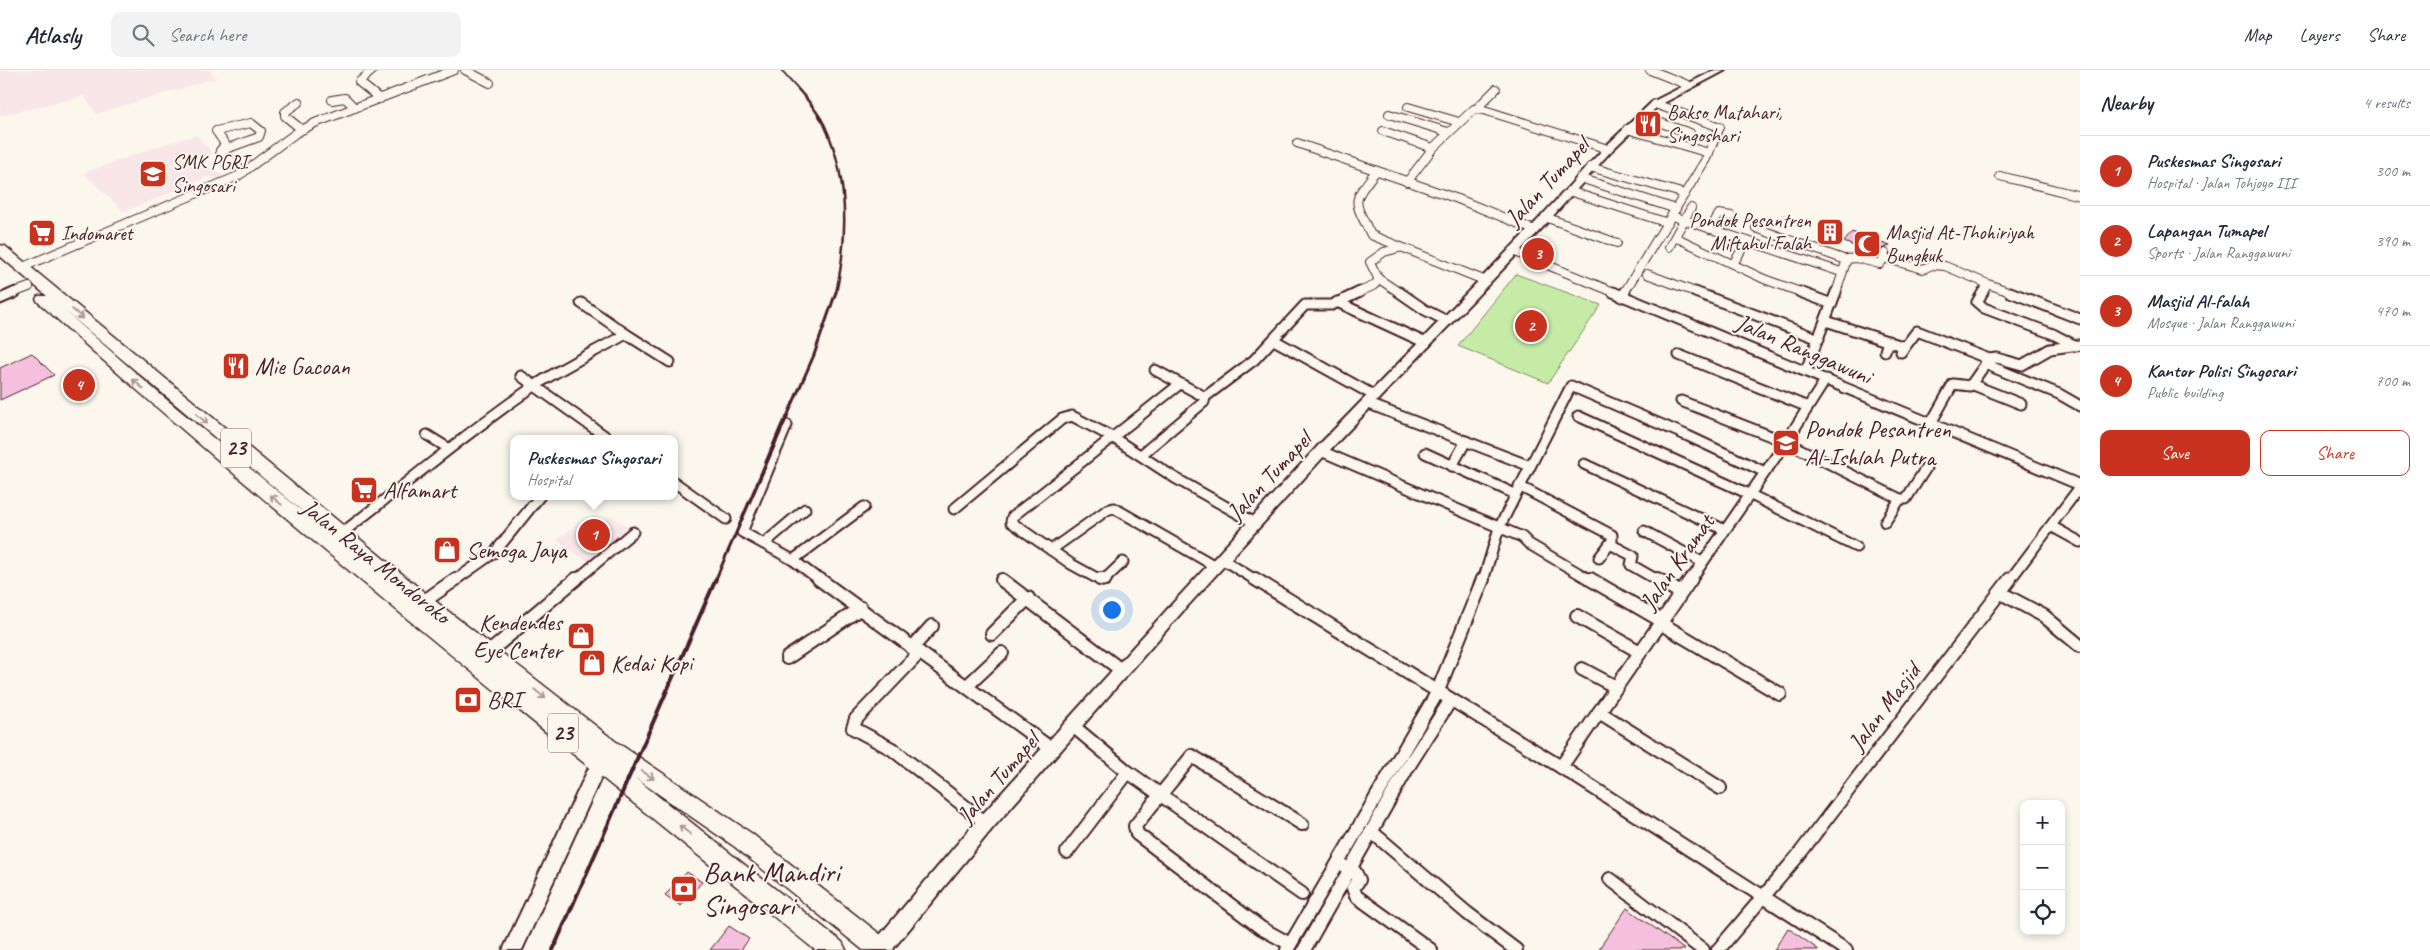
<!DOCTYPE html>
<html lang="en">
<head>
<meta charset="utf-8">
<style>
	:root { --surface:#fff; --page:#f2f2f3; --text:#1f2937; --muted:#747a83; --line:#e0e1e3; --accent:#c8321e }
	body { margin:0; font-family:Caveat,sans-serif; background:var(--page); color:var(--text) }
	.controls { position:absolute; right:15px; bottom:15px; display:grid; overflow:hidden; border-radius:10px; box-shadow:0 2px 8px #0003 }
	.controls button { width:45px; height:45px; display:grid; place-items:center; padding:0; border:0; border-bottom:1px solid var(--line); background:var(--surface); color:var(--text); font:25px sans-serif }
	.you { position:absolute; left:1111px; top:539px; width:18px; height:18px; margin:-12px; border:4px solid #fff; border-radius:50%; background:#1a73e8; box-shadow:0 0 0 8px #1a73e833 }
	.badge { display:grid; place-items:center; width:32px; height:32px; border-radius:50%; background:var(--accent); color:#fff; font-size:16px; font-weight:700 }
	.pin { position:absolute; translate:-50% -50%; border:2px solid #fff; box-shadow:0 1px 5px #0006 }
	.popup { position:absolute; left:510px; top:365px; width:168px; height:65px; box-sizing:border-box; display:grid; place-content:center; border-radius:10px; background:var(--surface); filter:drop-shadow(0 1px 4px #0005); font-size:16px; white-space:nowrap; color:var(--muted) }
	.popup b { font-size:19px; color:var(--text) }
	.popup::after { content:''; position:absolute; left:50%; top:100%; margin-left:-10px; border:10px solid transparent; border-top-color:var(--surface) }
	.list { margin:0; padding:0; list-style:none }
	h2 { display:flex; justify-content:space-between; align-items:center; height:65px; margin:0; padding:0 20px; font-size:21px }
	h2 small { font-size:16px; font-weight:400; color:var(--muted) }
	.list li { display:grid; grid-template-columns:32px 1fr auto; gap:15px; align-items:center; box-sizing:border-box; height:70px; padding:0 20px; border-top:1px solid var(--line) }
	.list b { display:block; font-size:19px; white-space:nowrap }
	.list p { margin:0; font-size:16px; white-space:nowrap; color:var(--muted) }
	.list em { font-size:16px; font-style:normal; color:var(--muted) }
	.actions { display:flex; gap:10px; padding:15px 20px }
	.actions a { flex:1; padding:11px 0; border:1px solid var(--accent); border-radius:10px; text-align:center; font-size:18px; color:var(--accent) }
	.actions .main { background:var(--accent); color:#fff }
	.icon { flex:none; width:28px; height:28px; fill:none; stroke:currentColor; stroke-width:2; stroke-linecap:round; stroke-linejoin:round }
	.map { position:relative; flex:none; width:2080px; height:880px; overflow:hidden }
	header { display:flex; align-items:center; gap:30px; box-sizing:border-box; height:70px; padding:0 25px; background:var(--surface); border-bottom:1px solid var(--line) }
	header strong { font-size:24px }
	nav { display:flex; gap:28px; margin-inline-start:auto; font-size:18px }
	.search { width:350px; height:45px; background:var(--page); display:flex; align-items:center; gap:12px; box-sizing:border-box; padding:0 18px; border-radius:10px; color:var(--muted); font-size:19px }
	main { display:flex }
	aside { flex:1; background:var(--surface) }
	.map>svg:first-child { display:block }
	.built { fill:#f9e6e8 }
	.green { fill:#c6eba6; stroke:#888568 }
	.building { fill:#f4c0de; stroke:#4a1f2b }
	.lines { fill:none; stroke-linecap:round; stroke-linejoin:round }
	.street-far2-casing { stroke:#4a1f2b; stroke-width:10 }
	.street-far1-casing { stroke:#4a1f2b; stroke-width:13 }
	.street-casing { stroke:#4a1f2b; stroke-width:16 }
	.secondary-casing { stroke:#4a1f2b; stroke-width:4 }
	.highway-casing { stroke:#4a1f2b; stroke-width:3 }
	.street-far2 { stroke:#fbf7ec; stroke-width:8 }
	.street-far1 { stroke:#fbf7ec; stroke-width:9 }
	.street { stroke:#fbf7ec; stroke-width:12 }
	.secondary { fill:#fbf7ec; fill-rule:evenodd }
	.highway { fill:#fbf7ec; fill-rule:evenodd }
	.rail-far2 { stroke:#4a1f2b; stroke-width:2.5 }
	.rail-far1 { stroke:#4a1f2b; stroke-width:3 }
	.rail { stroke:#4a1f2b; stroke-width:4 }
	.oneway { stroke:#ab9695 }
	.labels { text-anchor:middle; dominant-baseline:central; stroke-width:4; stroke-linejoin:round; paint-order:stroke }
	.far-poi-label { font-size:20px; fill:#4a1f2b; stroke:#fbf7ec; text-anchor:start }
	.shield { fill:#fbf7ec; stroke:#7f6065; stroke-width:1 }
	.shield-label { font-size:22px; font-weight:bold; fill:#4a1f2b }
	.street-label { font-size:24px; fill:#4a1f2b; stroke:#fbf7ec }
	.poi-label { font-size:24px; fill:#4a1f2b; stroke:#fbf7ec; text-anchor:start }
	.near-poi-label { font-size:29px; fill:#4a1f2b; stroke:#fbf7ec; text-anchor:start }
</style>
</head>
<body>
<header>
<strong>Atlasly</strong>
<div class="search"><svg class="icon" aria-label="search" viewBox="0 0 24 24"><circle cx="10" cy="10" r="6"/><path d="M15 15l6 6"/></svg>Search here</div>
<nav><a>Map</a><a>Layers</a><a>Share</a></nav>
</header>
<main>
<div class="map">
<svg width="2080" height="880" viewBox="0 0 2080 880">
	<rect width="100%" height="100%" fill="#fbf7ec"/>
	<filter id="ink" filterUnits="userSpaceOnUse"><feTurbulence type="fractalNoise" baseFrequency=".02" numOctaves="2"/><feDisplacementMap in="SourceGraphic" scale="10" xChannelSelector="R" yChannelSelector="G"/><feConvolveMatrix kernelMatrix="1 2 1 2 8 2 1 2 1" color-interpolation-filters="sRGB"/></filter>
	<g filter="url(#ink)">
		<g class="built">
			<path d="M0,0H210L216,8L96,44L84,26L0,46Z"/>
			<path d="M197,65L212,83L204,93L228,109L219,113L210,106L124,142L84,103L165,74Z"/>
			<path d="M610,446L632,459L590,493L556,470L582,451L605,450Z"/>
		</g>
		<path class="green" d="M1516,204L1601,235L1548,313L1458,276Z"/>
		<g class="building">
			<path d="M1852,162L1890,176L1881,179L1879,186L1844,172Z"/>
			<path d="M32,283L54,305L0,330V298Z"/>
			<path d="M687,802L702,812L681,836L665,825Z"/>
			<path d="M1627,838L1685,880H1598Z"/>
			<path d="M729,856L749,869L741,880H710Z"/>
			<path d="M1788,858L1819,880H1774Z"/>
		</g>
		<g class="lines">
			<g class="street-far2-casing">
				<g id="street-far2">
					<path d="M373,0L359,12L380,29"/>
					<path d="M465,0L490,13"/>
					<path d="M1650,0L1688,15"/>
					<path d="M332,30L345,28L355,38"/>
					<path d="M299,32L285,42V46L301,59"/>
					<path d="M1408,37L1459,52"/>
					<path d="M1477,38L1496,19"/>
					<path d="M1389,44L1448,62"/>
					<path d="M1641,46L1690,63"/>
					<path d="M251,53L261,61L259,67L220,81L225,74L216,61Z"/>
					<path d="M1627,59L1709,83"/>
					<path d="M1383,61L1433,78"/>
					<path d="M1297,73L1458,129L1534,160"/>
					<path d="M220,81L244,102"/>
					<path d="M1590,97L1685,124"/>
					<path d="M1376,101C1351,134 1353,128 1371,165L1486,211"/>
					<path d="M2000,106L2080,126"/>
					<path d="M1580,108L1676,139"/>
					<path d="M1407,112L1433,78L1474,39L1484,40L1608,79"/>
					<path d="M1569,121L1668,153"/>
					<path d="M1672,146L1841,202"/>
					<path d="M1545,147L1617,173"/>
					<path d="M1756,158L1846,190"/>
					<path d="M1710,159L1719,144L1731,146"/>
					<path d="M1675,167L1764,209L1803,223"/>
					<path d="M1669,177L1691,138"/>
					<path d="M1513,181L1616,223"/>
					<path d="M1885,183L1884,188L1923,199L1932,195L1945,196L1988,214"/>
					<path d="M1733,194L1747,171"/>
					<path d="M23,197L238,106L296,63L315,53L454,0"/>
					<path d="M1647,204L1698,223"/>
					<path d="M1379,209L1400,223"/>
					<path d="M13,223L29,217"/>
					<path d="M1357,223L1373,216L1379,210L1370,192L1384,182L1399,178"/>
					<path d="M1624,223L1706,89L1720,57L1655,34"/>
					<path d="M1836,223L1847,189L1856,188L1880,194L1884,188"/>
					<path d="M1982,223L1988,214L2013,223"/>
				</g>
			</g>
			<g class="street-far1-casing">
				<g id="street-far1">
					<path d="M1399,222L1425,240L1447,251"/>
					<path d="M1613,222L2080,415"/>
					<path d="M1695,222L1819,269"/>
					<path d="M1800,222L1832,234"/>
					<path d="M1983,222L1977,232L1984,238L2053,264L2076,276"/>
					<path d="M2010,222L2080,249"/>
					<path d="M1622,227L1625,222"/>
					<path d="M0,229L16,222"/>
					<path d="M1337,232L1426,273"/>
					<path d="M1826,251L1905,277"/>
					<path d="M626,264L670,292"/>
					<path d="M1274,270L1375,326"/>
					<path d="M1885,281L1888,271"/>
					<path d="M1901,282L1917,261L1989,289"/>
					<path d="M1679,285L1808,337"/>
					<path d="M1985,294L2059,324L2080,336"/>
					<path d="M1155,300L1205,327"/>
					<path d="M1806,300L1836,222"/>
					<path d="M521,306L609,369"/>
					<path d="M1180,314L1012,447L1011,452L1051,480L1107,440L1114,438L1215,496"/>
					<path d="M1971,314L2021,334"/>
					<path d="M1681,331L1786,372L1900,429H1906L1926,398"/>
					<path d="M1369,334L1530,396"/>
					<path d="M1578,346L1749,424L1856,477"/>
					<path d="M1931,353L1953,314L1970,316L1989,289L1997,288L2022,295L2050,279L2079,275"/>
					<path d="M787,355L742,462L793,490L821,511"/>
					<path d="M427,365L448,378"/>
					<path d="M1321,381L1522,467L1529,474L1592,511"/>
					<path d="M1425,383L1515,424"/>
					<path d="M1141,385L1204,332L1205,327L1254,290L1305,235H1332L1360,222"/>
					<path d="M1584,394L1725,460"/>
					<path d="M1452,396L1466,371"/>
					<path d="M674,412L726,449"/>
					<path d="M1519,416L1612,465V471L1599,488"/>
					<path d="M954,439L1062,349L1072,346L1112,367L1175,408L1255,453"/>
					<path d="M1885,452L1900,429"/>
					<path d="M2051,456L2080,472"/>
					<path d="M1644,461L1702,492"/>
					<path d="M342,463C406,414 467,362 533,317C562,297 595,282 626,264L581,233"/>
					<path d="M765,473L805,439"/>
					<path d="M1610,474L1633,486L1631,495L1659,511"/>
					<path d="M1051,480L1071,494L1102,511"/>
					<path d="M1222,489L1257,511"/>
					<path d="M793,490L864,437"/>
					<path d="M454,511L495,482L540,426"/>
					<path d="M575,511L633,462"/>
					<path d="M1103,511L1123,492"/>
					<path d="M1483,511L1499,458L1571,316L1688,366L1765,402"/>
					<path d="M1690,511L1786,372L1826,309"/>
					<path d="M2009,511L2080,417"/>
				</g>
			</g>
			<g class="street-casing">
				<g id="street">
					<path d="M819,509L1053,680"/>
					<path d="M1100,509H1105"/>
					<path d="M1255,509L1561,697L1846,880"/>
					<path d="M1590,509L1662,551"/>
					<path d="M1657,509L1681,523"/>
					<path d="M1002,510L1121,600"/>
					<path d="M2001,523L2044,546L2080,576"/>
					<path d="M423,532L456,509"/>
					<path d="M1577,546L1640,582"/>
					<path d="M1660,553L1780,624"/>
					<path d="M992,564L1028,528"/>
					<path d="M912,578L932,556"/>
					<path d="M488,583L576,509"/>
					<path d="M919,583L856,649L853,658L892,679L986,753"/>
					<path d="M787,588L861,538"/>
					<path d="M1582,599L1616,617"/>
					<path d="M967,616L1002,583"/>
					<path d="M1599,642L1720,718"/>
					<path d="M1073,656L1128,702L1302,824"/>
					<path d="M1561,697L1691,509"/>
					<path d="M1372,762L1467,843L1516,880"/>
					<path d="M1067,782L1128,702"/>
					<path d="M1346,797L1355,802L1359,810L1353,818L1356,826L1431,880"/>
					<path d="M1610,809L1703,880"/>
					<path d="M1290,874L1261,858L1137,764L1135,756L1192,686L1302,754"/>
					<path d="M1287,880L1437,623L1483,509"/>
					<path d="M1304,880L1408,697L1450,631"/>
					<path d="M1718,880L1797,787L2010,509"/>
				</g>
			</g>
			<g class="secondary-casing">
				<g id="secondary">
					<path d="M1715,0H1726L1658,36L1611,81L1544,156L1326,384L1183,541L992,759L892,880H872L874,872L980,747L1173,533L1316,378L1536,152L1605,77L1652,32Z"/>
					<path d="M600,685L606,687L608,692L522,880H503L594,687Z"/>
				</g>
			</g>
			<g class="highway-casing">
				<path id="highway" d="M0,175L5,176L430,527L615,671L751,763L890,872L894,880H863L735,777L634,707L842,872L846,880H815C553,667 288,458 38,232L36,229L38,226H47L0,186ZM65,241L314,451L161,325Z"/>
			</g>
			<use href="#street-far2" class="street-far2"/>
			<use href="#street-far1" class="street-far1"/>
			<use href="#street" class="street"/>
			<use href="#secondary" class="secondary"/>
			<use href="#highway" class="highway"/>
			<path class="rail-far2" d="M781,0C796,17 813,34 824,54C849,107 848,167 836,223"/>
			<path class="rail-far1" d="M715,511L814,285L836,222"/>
			<path class="rail" d="M553,880L716,509"/>
		</g>
		<defs><path id="oneway-shaft" d="M-6 0H5M1.5-3L5.5 0L1.5 3" fill="none" stroke-width="1.6" stroke-linecap="round" stroke-linejoin="round" transform="scale(1.25)"/></defs>
		<g class="oneway">
			<use href="#oneway-shaft" transform="translate(78 244) rotate(40)"/>
			<use href="#oneway-shaft" transform="translate(138 314) rotate(-139)"/>
			<use href="#oneway-shaft" transform="translate(202 349) rotate(41)"/>
			<use href="#oneway-shaft" transform="translate(276 430) rotate(-140)"/>
			<use href="#oneway-shaft" transform="translate(540 624) rotate(39)"/>
			<use href="#oneway-shaft" transform="translate(648 705) rotate(34)"/>
			<use href="#oneway-shaft" transform="translate(685 760) rotate(-141)"/>
		</g>
	</g>
	<defs>
		<g id="restaurant-square" transform="scale(1.4375)"><rect x="-9" y="-9" width="18" height="18" rx="4" fill="#c8321e" stroke="#fbf7ec"/><path d="M-5-6h1v4h1v-4h1v4h1v-4h1v5L-1.5 .5V6h-2V.5L-5-1ZM5-6V6H3V1.5H1.5Q1.5-4 5-6Z" fill="#fff"/></g>
		<g id="school-square" transform="scale(1.4375)"><rect x="-9" y="-9" width="18" height="18" rx="4" fill="#c8321e" stroke="#fbf7ec"/><path d="M0-5L7-2L0 1L-7-2ZM-4 1L0 2.5L4 1V4Q0 6-4 4Z" fill="#fff"/></g>
		<g id="building-square" transform="scale(1.4375)"><rect x="-9" y="-9" width="18" height="18" rx="4" fill="#c8321e" stroke="#fbf7ec"/><path d="M-4-6H4V6H1V3H-1V6H-4ZM-2.5-4.3h1.7v1.8h-1.7ZM.8-4.3h1.7v1.8H.8ZM-2.5-1h1.7V.8h-1.7ZM.8-1h1.7V.8H.8Z" fill="#fff"/></g>
		<g id="supermarket-square" transform="scale(1.4375)"><rect x="-9" y="-9" width="18" height="18" rx="4" fill="#c8321e" stroke="#fbf7ec"/><path d="M-6-5.5h2.5l.6 2H6L4.5 2H-2.5L-4.4-4H-6ZM-1.5 3.2a1.3 1.3 0 1 0 .1 0ZM3 3.2a1.3 1.3 0 1 0 .1 0Z" fill="#fff"/></g>
		<g id="mosque-square" transform="scale(1.4375)"><rect x="-9" y="-9" width="18" height="18" rx="4" fill="#c8321e" stroke="#fbf7ec"/><path d="M3.5-4.9A6 6 0 1 0 3.5 4.9A5 5 0 1 1 3.5-4.9Z" fill="#fff"/></g>
		<g id="shop-square" transform="scale(1.4375)"><rect x="-9" y="-9" width="18" height="18" rx="4" fill="#c8321e" stroke="#fbf7ec"/><path d="M-5-2.5h2.3a2.7 3.5 0 0 1 5.4 0H5L5.5 6h-11ZM-1.5-2.5h3a1.5 2.3 0 0 0-3 0Z" fill="#fff"/></g>
		<g id="bank-square" transform="scale(1.4375)"><rect x="-9" y="-9" width="18" height="18" rx="4" fill="#c8321e" stroke="#fbf7ec"/><path d="M-6-4H6V4H-6ZM0-2.3a2.3 2.3 0 1 0 0 4.6a2.3 2.3 0 1 0 0-4.6Z" fill="#fff"/></g>
	</defs>
	<g fill-rule="evenodd">
		<use href="#restaurant-square" x="1648" y="54"/>
		<use href="#school-square" x="153" y="104"/>
		<use href="#building-square" x="1830" y="162"/>
		<use href="#supermarket-square" x="42" y="163"/>
		<use href="#mosque-square" x="1867" y="174"/>
		<use href="#restaurant-square" x="236" y="296"/>
		<use href="#school-square" x="1786" y="373"/>
		<use href="#supermarket-square" x="364" y="420"/>
		<use href="#shop-square" x="447" y="480"/>
		<use href="#shop-square" x="581" y="566"/>
		<use href="#shop-square" x="592" y="593"/>
		<use href="#bank-square" x="468" y="630"/>
		<use href="#bank-square" x="684" y="819"/>
	</g>
	<g class="labels">
		<g class="far-poi-label">
			<text x="1667" y="42">Bakso Matahari,<tspan x="1667" dy="23">Singoshari</tspan></text>
			<text x="172" y="92">SMK PGRI<tspan x="172" dy="23">Singosari</tspan></text>
			<text x="1811" y="150" text-anchor="end">Pondok Pesantren<tspan x="1811" dy="23">Miftahul Falah</tspan></text>
			<text x="1886" y="162">Masjid At-Thohiriyah<tspan x="1886" dy="23">Bungkuk</tspan></text>
			<text x="61" y="163">Indomaret</text>
		</g>
		<g class="shield">
			<rect x="221" y="358.5" width="30" height="39" rx="4"/>
			<rect x="548" y="643.5" width="30" height="39" rx="4"/>
		</g>
		<g class="shield-label">
			<text x="236" y="378">23</text>
			<text x="563" y="663">23</text>
		</g>
		<g class="street-label">
			<text transform="translate(1547 112) rotate(-47)">Jalan Tumapel</text>
			<text transform="translate(1804 279) rotate(23)">Jalan Ranggawuni</text>
			<text transform="translate(1269 406) rotate(-47)">Jalan Tumapel</text>
			<text transform="translate(376 491) rotate(39)">Jalan Raya Mondoroko</text>
			<text transform="translate(1677 492) rotate(-55)">Jalan Kramat</text>
			<text transform="translate(1884 637) rotate(-53)">Jalan Masjid</text>
			<text transform="translate(998 708) rotate(-49)">Jalan Tumapel</text>
		</g>
		<g class="poi-label">
			<text x="255" y="296">Mie Gacoan</text>
			<text x="1805" y="359">Pondok Pesantren<tspan x="1805" dy="28">Al-Ishlah Putra</tspan></text>
			<text x="383" y="420">Alfamart</text>
			<text x="466" y="480">Semoga Jaya</text>
			<text x="562" y="552" text-anchor="end">Kendendes<tspan x="562" dy="28">Eye Center</tspan></text>
			<text x="611" y="593">Kedai Kopi</text>
			<text x="487" y="630">BRI</text>
		</g>
		<g class="near-poi-label">
			<text x="703" y="802">Bank Mandiri<tspan x="703" dy="33">Singosari</tspan></text>
		</g>
	</g>
</svg>
<div class="controls">
<button>+</button>
<button>−</button>
<button><svg class="icon" aria-label="locate" viewBox="0 0 24 24"><circle cx="12" cy="12" r="6"/><path d="M12 2v4M12 18v4M2 12h4M18 12h4"/></svg></button>
</div>
<div class="you"></div>
<div class="pin badge" style="left:594px;top:465px">1</div>
<div class="popup"><b>Puskesmas Singosari</b>Hospital</div>
<div class="pin badge" style="left:1531px;top:256px">2</div>
<div class="pin badge" style="left:1538px;top:184px">3</div>
<div class="pin badge" style="left:79px;top:315px">4</div>
</div>
<aside>
<h2>Nearby<small>4 results</small></h2>
<ul class="list">
<li><span class="badge">1</span><div><b>Puskesmas Singosari</b><p>Hospital · Jalan Tohjoyo III</p></div><em>300 m</em></li>
<li><span class="badge">2</span><div><b>Lapangan Tumapel</b><p>Sports · Jalan Ranggawuni</p></div><em>390 m</em></li>
<li><span class="badge">3</span><div><b>Masjid Al-falah</b><p>Mosque · Jalan Ranggawuni</p></div><em>470 m</em></li>
<li><span class="badge">4</span><div><b>Kantor Polisi Singosari</b><p>Public building</p></div><em>700 m</em></li>
</ul>
<div class="actions"><a class="main">Save</a><a>Share</a></div>
</aside>
</main>
</body>
</html>
